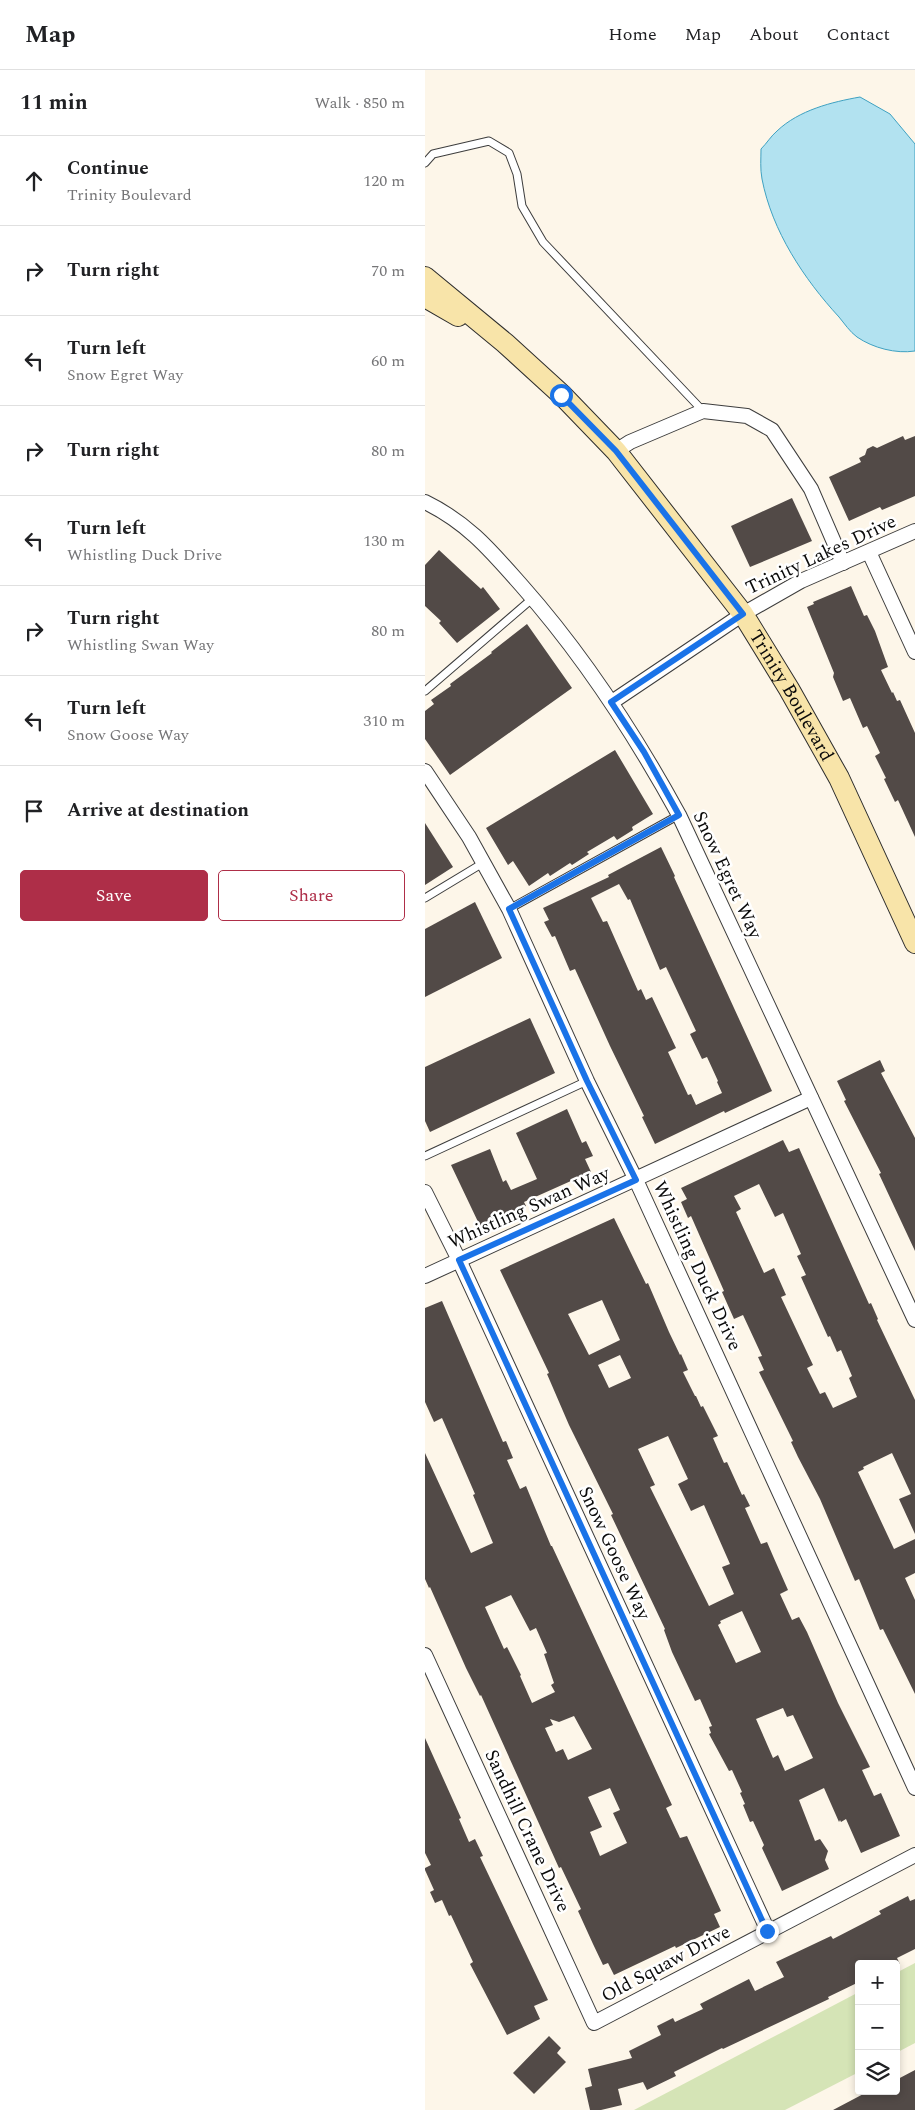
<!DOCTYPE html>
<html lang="en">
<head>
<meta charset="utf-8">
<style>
	:root { --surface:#fff; --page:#f6f6f6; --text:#202124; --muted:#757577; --line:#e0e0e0; --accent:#ae2e48 }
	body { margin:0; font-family:Spectral,serif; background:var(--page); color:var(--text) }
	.controls { position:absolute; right:15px; bottom:15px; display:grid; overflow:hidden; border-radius:5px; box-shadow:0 2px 8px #0003 }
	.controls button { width:45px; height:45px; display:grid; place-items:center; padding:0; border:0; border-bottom:1px solid var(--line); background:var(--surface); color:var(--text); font:25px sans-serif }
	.stop { position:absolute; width:15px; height:15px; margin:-11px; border:4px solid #1a73e8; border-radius:50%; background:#fff }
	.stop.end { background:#1a73e8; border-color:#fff; box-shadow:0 1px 5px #0008 }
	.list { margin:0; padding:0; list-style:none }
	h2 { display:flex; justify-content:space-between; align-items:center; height:65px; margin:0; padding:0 20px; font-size:21px }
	h2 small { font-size:16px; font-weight:400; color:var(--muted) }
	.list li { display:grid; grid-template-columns:32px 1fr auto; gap:15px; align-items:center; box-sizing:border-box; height:90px; padding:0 20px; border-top:1px solid var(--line) }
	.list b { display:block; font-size:19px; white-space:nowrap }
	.list p { margin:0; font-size:16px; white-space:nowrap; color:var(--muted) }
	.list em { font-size:16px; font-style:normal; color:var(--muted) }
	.actions { display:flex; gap:10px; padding:15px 20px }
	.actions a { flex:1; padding:11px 0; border:1px solid var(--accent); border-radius:5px; text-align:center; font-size:18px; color:var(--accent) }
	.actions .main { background:var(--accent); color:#fff }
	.icon { flex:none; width:28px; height:28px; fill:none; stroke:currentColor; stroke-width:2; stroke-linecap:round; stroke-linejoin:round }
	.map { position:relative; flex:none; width:490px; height:2040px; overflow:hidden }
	header { display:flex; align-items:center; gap:30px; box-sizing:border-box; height:70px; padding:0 25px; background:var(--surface); border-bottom:1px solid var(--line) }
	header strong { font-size:24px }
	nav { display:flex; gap:28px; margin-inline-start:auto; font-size:18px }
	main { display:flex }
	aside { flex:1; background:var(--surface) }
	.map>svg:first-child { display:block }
	.green { fill:#d5e4b6 }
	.water { fill:#b2e2f0; stroke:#3fa1c1 }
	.building { fill:#524a47; fill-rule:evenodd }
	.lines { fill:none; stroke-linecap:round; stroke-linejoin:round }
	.service-casing { stroke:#3d3d3d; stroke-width:9 }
	.minor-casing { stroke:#3d3d3d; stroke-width:16 }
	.secondary-casing { stroke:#2c2c2c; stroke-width:22 }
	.service { stroke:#fff; stroke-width:7 }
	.minor { stroke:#fff; stroke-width:14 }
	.secondary { stroke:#f8e4a9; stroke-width:20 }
	.route { stroke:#1a73e8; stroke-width:6 }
	.labels { text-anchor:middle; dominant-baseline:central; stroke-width:5; stroke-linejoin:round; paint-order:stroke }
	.street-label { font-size:19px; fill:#0a0a0a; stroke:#fff }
</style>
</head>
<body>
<header>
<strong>Map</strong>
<nav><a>Home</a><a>Map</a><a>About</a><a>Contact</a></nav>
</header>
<main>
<aside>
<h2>11 min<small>Walk · 850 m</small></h2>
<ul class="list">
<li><svg class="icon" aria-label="ahead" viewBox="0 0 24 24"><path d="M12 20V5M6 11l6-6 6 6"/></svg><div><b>Continue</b><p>Trinity Boulevard</p></div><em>120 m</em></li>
<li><svg class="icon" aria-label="right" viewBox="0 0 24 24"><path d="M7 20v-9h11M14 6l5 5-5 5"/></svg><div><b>Turn right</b></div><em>70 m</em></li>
<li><svg class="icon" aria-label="left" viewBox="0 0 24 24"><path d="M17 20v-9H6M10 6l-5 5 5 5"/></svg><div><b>Turn left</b><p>Snow Egret Way</p></div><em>60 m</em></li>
<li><svg class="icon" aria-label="right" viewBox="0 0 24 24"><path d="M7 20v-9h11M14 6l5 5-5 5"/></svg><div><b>Turn right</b></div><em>80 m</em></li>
<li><svg class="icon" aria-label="left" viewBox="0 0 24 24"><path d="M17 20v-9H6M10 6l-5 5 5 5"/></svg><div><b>Turn left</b><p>Whistling Duck Drive</p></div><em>130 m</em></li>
<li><svg class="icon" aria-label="right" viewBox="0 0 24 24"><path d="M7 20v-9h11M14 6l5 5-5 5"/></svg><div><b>Turn right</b><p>Whistling Swan Way</p></div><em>80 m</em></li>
<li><svg class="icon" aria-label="left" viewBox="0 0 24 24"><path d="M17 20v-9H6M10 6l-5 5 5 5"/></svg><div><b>Turn left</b><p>Snow Goose Way</p></div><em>310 m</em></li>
<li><svg class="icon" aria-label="arrive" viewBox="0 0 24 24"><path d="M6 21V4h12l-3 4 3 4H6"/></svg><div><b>Arrive at destination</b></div></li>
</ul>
<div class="actions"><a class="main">Save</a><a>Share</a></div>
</aside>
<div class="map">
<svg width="490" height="2040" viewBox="0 0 490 2040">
	<rect width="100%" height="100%" fill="#fdf6e9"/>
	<g class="green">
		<path d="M490,1893V1973L471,1983V1903Z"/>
		<path d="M434,1922V2002L360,2040H209Z"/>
	</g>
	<path class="water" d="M435,27L465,44L490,74V281C471,284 448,278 432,267C425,262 419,253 414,247C379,209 347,161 337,109C335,99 336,88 336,79C342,73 346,66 352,61C374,40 407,32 435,27Z"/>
	<g class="building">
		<path d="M478,366L480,370L490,366V426L457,440L455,437L424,451L404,407L436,392L434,388L440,385L442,379L448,376L452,378Z"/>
		<path d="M367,428L387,471L325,497L306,456Z"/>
		<path d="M14,480L56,519L58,517L75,539L32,573L14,553L16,551L0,536V495Z"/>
		<path d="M426,516L439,546L442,545L450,561L463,597L456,600L467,623L468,622L472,631L475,630L490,663V767L473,730L470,732L459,709L461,708L450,686L455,683L442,656L438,658L425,628L418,631L408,607L409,603L382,537L389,534L388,532Z"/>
		<path d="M102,554L147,618L25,705L0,669V641L9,634L6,630L26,616L25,614L67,583L66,582Z"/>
		<path d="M190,680L228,744L207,757L208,760L192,770L189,766L162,782L164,784L147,795L145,793L125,806L123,803L104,816L88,791L83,795L61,758Z"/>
		<path d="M0,753L28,797L0,815Z"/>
		<path d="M236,777L250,806L249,807L347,1021L300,1043L299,1041L230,1074L217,1047L219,1046L185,976L150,899L145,901L130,866L127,867L119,852L124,850L118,838L184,807L183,805ZM194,814L203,830L205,829L235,900L241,897L271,961L265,964L277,989L282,987L293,1011L292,1012L297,1023L271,1035L266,1024L263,1025L243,982L251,978L227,927L221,930L216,919L213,921L182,851L178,852L166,828Z"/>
		<path d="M50,832L77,888L0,927V859Z"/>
		<path d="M105,948L130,1003L5,1062L0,1051V997Z"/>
		<path d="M455,990L460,1001L456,1003L490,1068V1181L454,1104L456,1103L419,1031L421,1030L412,1011Z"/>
		<path d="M142,1039L157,1073L161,1071L168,1086L160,1089L166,1102L99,1132L101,1136L55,1156L26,1095L65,1079L78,1112L81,1110L86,1120L112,1109L91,1063Z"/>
		<path d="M358,1070L364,1082L374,1078L444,1234L446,1233L453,1249L452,1250L490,1330V1464L474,1429L486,1424L467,1383L438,1397L439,1399L433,1402L469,1479L490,1469V1503L480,1508L490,1530V1624L458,1559L455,1560L434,1509L430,1511L395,1429L373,1387L366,1372L368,1371L334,1302L339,1300L333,1287L337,1286L318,1245L309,1249L297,1222L299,1221L266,1146L263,1148L256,1132L262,1129L256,1118ZM334,1114L350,1147L358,1143L376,1184L372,1186L381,1205L376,1207L403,1267L405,1266L412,1282L416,1280L427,1306L424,1308L432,1327L408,1338L400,1322L395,1324L382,1298L388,1295L356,1227L361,1225L349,1198L339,1203L311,1142L316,1139L309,1126Z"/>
		<path d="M189,1148L221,1214L223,1213L244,1262L255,1285L256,1284L263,1300L258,1302L270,1326H271L276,1337L278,1336L293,1366L288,1368L299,1393L302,1392L317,1425L319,1424L325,1436L320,1438L336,1474L342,1472L348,1486L363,1520L355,1524L367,1550L374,1547L382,1562L413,1633L445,1697L437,1700L449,1726L456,1723L475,1766L436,1783L421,1749L416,1752L415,1750L414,1752L399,1718L374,1730L390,1771L395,1769L403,1781L400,1790L404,1799L357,1821L337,1778L339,1775L328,1751L325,1752L318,1735L320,1734L315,1723L317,1722L307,1700L304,1701L284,1664L286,1663L284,1657L287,1656L275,1629L270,1631L247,1582L239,1560L240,1559L186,1445L188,1444L144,1355L122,1304L124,1303L75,1200ZM177,1230L195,1270L164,1285L143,1244ZM195,1285L206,1308L184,1318L173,1295ZM243,1366L263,1409L253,1414L266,1441L279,1435L305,1494L297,1497L309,1524L284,1536L225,1417L230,1415L213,1379ZM317,1541L336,1582L311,1593L293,1555L296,1553L295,1551ZM358,1638L362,1647L368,1645L388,1688L360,1701L353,1685L348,1688L331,1649Z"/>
		<path d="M17,1231L78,1372L81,1371L88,1388L82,1390L95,1419L101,1416L126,1476H127L247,1735L241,1738L255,1768L262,1766L296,1841L289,1844L295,1857L251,1878L250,1876L189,1905L183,1893L178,1895L168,1874L153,1841L156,1839L136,1797L134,1798L56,1625L55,1626L41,1598L5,1517L4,1518L0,1509V1383L46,1483L68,1473L48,1425L50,1424L17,1348L9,1352L0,1332V1238ZM86,1525L105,1561L111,1558L122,1583L119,1584L129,1613L126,1615L130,1622L107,1633L95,1606L96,1605L82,1577L79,1579L60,1537ZM149,1646L167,1679L143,1690L138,1679L131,1682L120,1658L128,1655L125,1649L134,1652ZM185,1718L195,1740L188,1743L202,1773L175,1786L165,1762L177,1757L163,1727Z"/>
		<path d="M0,1668L36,1748L34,1749L44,1772L50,1769L58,1786L55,1787L123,1930L109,1936L115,1949L82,1965L45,1894L48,1892L26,1845L24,1846L17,1830L10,1833L5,1822L9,1820L0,1800V1798L6,1795L0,1783Z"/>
		<path d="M483,1826L485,1831L490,1829V1879L472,1888L475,1894H434V1912L403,1927L404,1929L298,1979L297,1978L249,2002L251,2006L222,2020L218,2012L193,2019L197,2035L176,2040H165L160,2018L167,2016L163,1999L207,1988L204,1981L236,1965L232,1956L248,1948L250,1952L278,1939L275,1934L324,1909L330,1921L359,1907L351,1892L406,1866L408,1869L439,1853L456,1844L454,1841Z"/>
		<path d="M124,1966L136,1978L132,1983L141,1992L109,2024L88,2003Z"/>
		<path d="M490,2000V2040H408L444,2021H471V2010Z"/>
	</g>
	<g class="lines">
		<g class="service-casing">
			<g id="service">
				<path d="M0,93L8,84L64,71L84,83L92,104L97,136L118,172L278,341"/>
				<path d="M0,621L108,528"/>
				<path d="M0,828L58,793"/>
				<path d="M84,839L254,745"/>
				<path d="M0,1086L162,1011"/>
			</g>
		</g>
		<g class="minor-casing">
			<g id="minor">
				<path d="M191,381L205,372L278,341L322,346L347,360L386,419L418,493"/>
				<path d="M0,432C43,453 66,481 97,516C159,586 209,663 254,745L490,1250"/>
				<path d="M444,482L490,582"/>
				<path d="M187,632L318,544L376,511L490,461"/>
				<path d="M0,701L44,767L84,839L162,1011L211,1110L490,1718"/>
				<path d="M0,1122L34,1190L343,1861"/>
				<path d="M0,1206L386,1028"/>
				<path d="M0,1585L169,1953L490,1785"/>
			</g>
		</g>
		<g class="secondary-casing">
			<g id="secondary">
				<path id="s1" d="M0,207L80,273L137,325L191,381L318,544L364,619L414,708L490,873"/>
				<path d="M0,227L33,246"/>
			</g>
		</g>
		<use href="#service" class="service"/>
		<use href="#minor" class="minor"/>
		<use href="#secondary" class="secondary"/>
	</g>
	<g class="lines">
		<path class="route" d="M136,325L191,381L318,544L186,632L219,682L254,745L84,839L162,1011L211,1110L34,1190L342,1861"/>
	</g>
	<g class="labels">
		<g class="street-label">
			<text transform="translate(396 485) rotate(-25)">Trinity Lakes Drive</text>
			<text stroke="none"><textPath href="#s1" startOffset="560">Trinity Boulevard</textPath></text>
			<text transform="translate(302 805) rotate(65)">Snow Egret Way</text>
			<text transform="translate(104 1138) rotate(-24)">Whistling Swan Way</text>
			<text transform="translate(272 1196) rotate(65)">Whistling Duck Drive</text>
			<text transform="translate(189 1483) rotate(65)">Snow Goose Way</text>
			<text transform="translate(102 1761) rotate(65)">Sandhill Crane Drive</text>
			<text transform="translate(241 1894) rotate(-28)">Old Squaw Drive</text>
		</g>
	</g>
</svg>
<div class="controls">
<button>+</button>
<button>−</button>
<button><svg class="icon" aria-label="layers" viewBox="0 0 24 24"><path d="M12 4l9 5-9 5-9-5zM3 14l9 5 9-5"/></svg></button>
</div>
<div class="stop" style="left:136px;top:325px"></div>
<div class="stop end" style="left:342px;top:1861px"></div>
</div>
</main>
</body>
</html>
